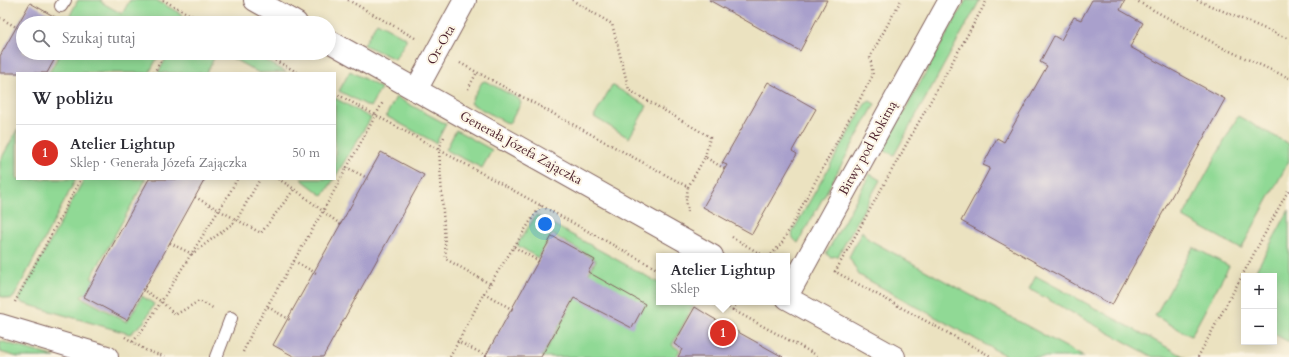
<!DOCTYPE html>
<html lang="pl">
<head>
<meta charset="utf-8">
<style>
	:root { --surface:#fff; --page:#f2f2f3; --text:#2b2b33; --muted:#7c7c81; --line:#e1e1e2; --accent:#d93025 }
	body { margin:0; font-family:Cardo,serif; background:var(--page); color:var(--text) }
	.controls { position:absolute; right:12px; bottom:12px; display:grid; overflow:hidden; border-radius:0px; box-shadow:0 2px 10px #0003 }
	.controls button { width:36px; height:36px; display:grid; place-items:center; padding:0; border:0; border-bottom:1px solid var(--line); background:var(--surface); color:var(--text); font:20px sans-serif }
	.you { position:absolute; left:545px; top:224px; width:14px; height:14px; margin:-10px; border:3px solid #fff; border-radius:50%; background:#1a73e8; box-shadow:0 0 0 6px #1a73e833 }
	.badge { display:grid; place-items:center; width:26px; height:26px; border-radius:50%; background:var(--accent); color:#fff; font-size:13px; font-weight:700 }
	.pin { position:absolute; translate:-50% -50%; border:2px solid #fff; box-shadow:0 1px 4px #0006 }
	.popup { position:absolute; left:656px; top:253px; width:134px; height:52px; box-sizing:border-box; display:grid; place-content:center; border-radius:0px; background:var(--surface); filter:drop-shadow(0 1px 3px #0005); font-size:13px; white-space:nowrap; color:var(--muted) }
	.popup b { font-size:15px; color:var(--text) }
	.popup::after { content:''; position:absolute; left:50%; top:100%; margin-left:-8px; border:8px solid transparent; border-top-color:var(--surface) }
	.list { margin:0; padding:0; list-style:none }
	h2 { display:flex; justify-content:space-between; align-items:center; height:52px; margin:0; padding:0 16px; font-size:17px }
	h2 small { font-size:13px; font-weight:400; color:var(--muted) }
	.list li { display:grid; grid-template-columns:26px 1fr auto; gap:12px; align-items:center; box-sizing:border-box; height:56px; padding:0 16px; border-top:1px solid var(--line) }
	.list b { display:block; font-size:15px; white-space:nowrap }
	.list p { margin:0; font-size:13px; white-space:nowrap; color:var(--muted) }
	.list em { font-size:13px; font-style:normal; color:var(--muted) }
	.icon { flex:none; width:22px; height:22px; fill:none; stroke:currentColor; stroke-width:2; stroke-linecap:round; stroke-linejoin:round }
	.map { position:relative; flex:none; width:1289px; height:357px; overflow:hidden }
	.search { position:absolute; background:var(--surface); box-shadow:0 2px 10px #0003; left:16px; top:16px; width:320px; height:44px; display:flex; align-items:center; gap:10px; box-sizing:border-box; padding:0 14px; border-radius:22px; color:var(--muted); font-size:15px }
	.panel { position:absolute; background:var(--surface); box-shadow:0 2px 10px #0003; left:16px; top:72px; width:320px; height:108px; border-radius:0px }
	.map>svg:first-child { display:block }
	.green { fill:#90d995; stroke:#6d7c60 }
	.building { fill:#a9a0cc }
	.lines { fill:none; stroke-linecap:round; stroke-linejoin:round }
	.lane-casing { stroke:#82635f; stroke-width:14 }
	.street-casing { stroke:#82635f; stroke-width:24 }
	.secondary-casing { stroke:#82635f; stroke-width:24 }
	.path { stroke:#82635f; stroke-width:2.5; stroke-dasharray:1 3; stroke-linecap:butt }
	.lane { stroke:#fff; stroke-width:12 }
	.street { stroke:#fff; stroke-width:22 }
	.secondary { stroke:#fff; stroke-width:22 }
	.labels { text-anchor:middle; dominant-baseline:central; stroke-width:4; stroke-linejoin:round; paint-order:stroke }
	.street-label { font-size:13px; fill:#4a1f2b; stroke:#fcf5e5 }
</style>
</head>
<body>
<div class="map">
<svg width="1289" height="357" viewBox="0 0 1289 357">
	<rect width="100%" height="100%" fill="#fcf5e5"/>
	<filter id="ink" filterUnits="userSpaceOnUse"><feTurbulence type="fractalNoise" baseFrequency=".025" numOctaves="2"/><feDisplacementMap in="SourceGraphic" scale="8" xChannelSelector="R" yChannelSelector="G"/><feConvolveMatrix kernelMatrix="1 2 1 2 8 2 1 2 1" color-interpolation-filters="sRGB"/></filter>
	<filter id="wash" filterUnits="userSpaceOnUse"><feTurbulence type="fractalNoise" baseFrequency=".012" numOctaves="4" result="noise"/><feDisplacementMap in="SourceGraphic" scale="16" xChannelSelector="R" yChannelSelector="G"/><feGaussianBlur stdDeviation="0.9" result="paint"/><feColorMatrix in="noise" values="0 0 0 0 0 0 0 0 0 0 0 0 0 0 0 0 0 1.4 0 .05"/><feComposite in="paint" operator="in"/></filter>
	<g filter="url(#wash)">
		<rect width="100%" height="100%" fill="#ebe2c0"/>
		<g class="green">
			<path d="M78,0H102L101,2L122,14L130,0H156L183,15L178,23H69L67,21Z"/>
			<path d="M966,0H980L894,155L883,150Z"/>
			<path d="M377,22L406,38V41L395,59L364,45Z"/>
			<path d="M60,53H160L149,73H49Z"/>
			<path d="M169,53H217L206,73H158Z"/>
			<path d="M223,53H252L286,72L259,73Z"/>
			<path d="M350,71L381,88L370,107L339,91Z"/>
			<path d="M485,81L519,99L521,103L509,124L470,103L482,82Z"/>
			<path d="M612,85L647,106L629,138L594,117Z"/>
			<path d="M396,97L446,124L436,143L386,116Z"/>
			<path d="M335,98L371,118L335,177Z"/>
			<path d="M870,101L875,104L798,243C792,238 791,236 794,229L865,104Z"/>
			<path d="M1238,116L1289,144V161L1241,249L1183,217Z"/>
			<path d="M17,130V179H76L14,297L10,299L0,296V161Z"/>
			<path d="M456,130L492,150L482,168L446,150Z"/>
			<path d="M870,174L880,180L838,256L831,257L826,254Z"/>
			<path d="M84,179H146L91,278L95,280L87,295L84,293L81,297L127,322L142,296L154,304L144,322L130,334L22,303L19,299Z"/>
			<path d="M301,179H334L323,196Z"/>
			<path d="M1289,210V342L1274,334V276H1253Z"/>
			<path d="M536,215L659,283V302L695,303L672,345L680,350L676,357H542L596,260L552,234L538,258L517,245Z"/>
			<path d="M862,231L868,239L1084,357H1008L859,275L849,257Z"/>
			<path d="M1193,247L1229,266L1191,336L1155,316Z"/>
			<path d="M1036,276L1185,357H1153L1029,289Z"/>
			<path d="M0,341L55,357H18L0,352Z"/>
		</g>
		<g id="blocks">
			<g class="building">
				<path d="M709,0H827L800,51Z"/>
				<path d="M1092,0H1125L1120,10L1143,23L1130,47L1225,99L1112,305L961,221L990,168L983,165L997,138L1004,142L1047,66L1040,62L1054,36L1061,40L1074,17L1081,20Z"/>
				<path d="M30,3L66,23H23V53H58L47,73H0V56Z"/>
				<path d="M768,82L816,109L792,151L797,154L752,234L703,207L727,165L722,163Z"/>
				<path d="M381,152L424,175L323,357H295L273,345Z"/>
				<path d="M149,179H205L127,320L84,297Z"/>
				<path d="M552,236L595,260L588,272L645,304L632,328L574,298L541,357H485Z"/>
				<path d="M695,307L711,317L783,357H678L682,349L674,344Z"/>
			</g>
		</g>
	</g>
	<g filter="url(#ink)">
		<use href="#blocks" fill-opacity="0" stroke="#82635f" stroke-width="1"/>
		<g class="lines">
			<g class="lane-casing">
				<g id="lane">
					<path d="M61,6L65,0"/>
					<path d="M216,357L231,318"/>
				</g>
			</g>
			<g class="street-casing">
				<g id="street">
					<path d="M255,0L296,23"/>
					<path d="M329,41L712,256"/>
					<path d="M416,90L465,0"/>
					<path d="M787,296L950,0"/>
					<path d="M787,298L894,357"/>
				</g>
			</g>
			<g class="secondary-casing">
				<path id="secondary" d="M0,325L107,357"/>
			</g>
			<g class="path">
				<path d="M163,0L205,23"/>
				<path d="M348,0L415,38"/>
				<path d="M572,0L612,24L629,90L710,137L705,157"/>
				<path d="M1135,0L1223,48L1289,78"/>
				<path d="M1197,0L1289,39"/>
				<path d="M0,18L18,28"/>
				<path d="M183,23L189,14"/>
				<path d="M261,53L299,73"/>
				<path d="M460,63L688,187L686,201L688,212"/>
				<path d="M154,73L165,53"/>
				<path d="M468,89L477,72"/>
				<path d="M335,93L659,270"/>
				<path d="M444,137L439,149L446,259L490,284"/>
				<path d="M346,167L369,179"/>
				<path d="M278,179C302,192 320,211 342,225"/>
				<path d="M688,187L705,157L725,169"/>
				<path d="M195,197L261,233L295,188"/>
				<path d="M732,237L764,256"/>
				<path d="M170,243L192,254L236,221L260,179"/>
				<path d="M782,243L873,75L870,57L901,0"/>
				<path d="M514,247L540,262"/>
				<path d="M764,256H770L782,243"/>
				<path d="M294,261L316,273"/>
				<path d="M834,271L992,357"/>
				<path d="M835,272L987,0"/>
				<path d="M142,289L162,302L175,315L199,301L213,308"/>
				<path d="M484,293L513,310"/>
				<path d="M15,302L81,179"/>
				<path d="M718,302L733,310"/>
				<path d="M737,302L733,310L820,357"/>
				<path d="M268,307L290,320"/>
				<path d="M125,337L147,351L167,357"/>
				<path d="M457,341L487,356"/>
				<path d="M133,342L147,324L229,194L237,179"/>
				<path d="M243,352L253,330L322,213L383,102"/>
				<path d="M450,357L484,293L541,205"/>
				<path d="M1198,357L1289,189"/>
			</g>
			<use href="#lane" class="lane"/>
			<use href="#street" class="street"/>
			<use href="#secondary" class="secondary"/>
		</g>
	</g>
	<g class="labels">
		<g class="street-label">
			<text transform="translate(441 45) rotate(-61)">Or-Ota</text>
			<text transform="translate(521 148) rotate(29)">Generała Józefa Zajączka</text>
			<text transform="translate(868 148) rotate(-61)">Bitwy pod Rokitną</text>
		</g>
	</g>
</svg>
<div class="controls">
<button>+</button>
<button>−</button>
</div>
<div class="you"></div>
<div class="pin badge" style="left:723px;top:333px">1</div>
<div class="popup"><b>Atelier Lightup</b>Sklep</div>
<div class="search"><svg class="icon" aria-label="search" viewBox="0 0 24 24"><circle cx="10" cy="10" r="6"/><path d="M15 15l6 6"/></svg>Szukaj tutaj</div>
<section class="panel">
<h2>W pobliżu<small></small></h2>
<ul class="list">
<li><span class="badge">1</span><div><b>Atelier Lightup</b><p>Sklep · Generała Józefa Zajączka</p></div><em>50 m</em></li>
</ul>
</section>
</div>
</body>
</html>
